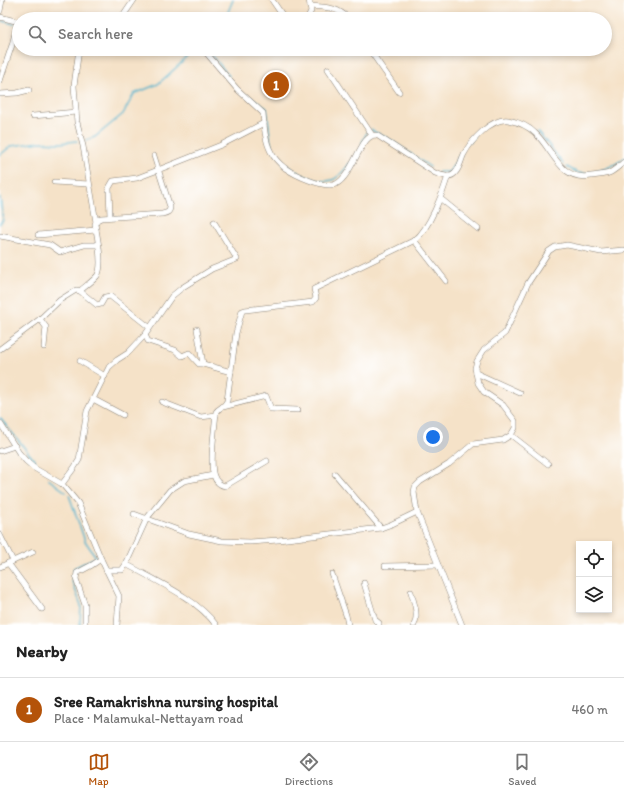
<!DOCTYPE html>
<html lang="en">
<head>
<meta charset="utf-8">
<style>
	:root { --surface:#fff; --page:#f6f6f6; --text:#222; --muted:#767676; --line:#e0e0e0; --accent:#b45309 }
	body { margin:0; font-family:Itim,sans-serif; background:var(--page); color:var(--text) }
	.controls { position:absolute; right:12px; bottom:12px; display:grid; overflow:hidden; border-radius:0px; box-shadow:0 2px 6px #0003 }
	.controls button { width:36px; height:36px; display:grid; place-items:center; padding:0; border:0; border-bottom:1px solid var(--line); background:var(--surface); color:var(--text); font:20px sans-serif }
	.you { position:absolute; left:433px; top:437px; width:14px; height:14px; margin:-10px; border:3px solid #fff; border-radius:50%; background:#1a73e8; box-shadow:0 0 0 6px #1a73e833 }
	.badge { display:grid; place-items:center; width:26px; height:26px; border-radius:50%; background:var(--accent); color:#fff; font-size:13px; font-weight:700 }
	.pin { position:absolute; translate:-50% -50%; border:2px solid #fff; box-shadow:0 1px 4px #0006 }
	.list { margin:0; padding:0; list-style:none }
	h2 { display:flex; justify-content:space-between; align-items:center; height:52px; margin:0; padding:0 16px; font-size:17px }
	h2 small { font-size:13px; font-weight:400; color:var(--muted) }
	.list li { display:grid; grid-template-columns:26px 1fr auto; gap:12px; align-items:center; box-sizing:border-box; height:64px; padding:0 16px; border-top:1px solid var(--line) }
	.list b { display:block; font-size:15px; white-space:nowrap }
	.list p { margin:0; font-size:13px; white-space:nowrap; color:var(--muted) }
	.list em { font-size:13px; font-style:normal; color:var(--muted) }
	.icon { flex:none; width:22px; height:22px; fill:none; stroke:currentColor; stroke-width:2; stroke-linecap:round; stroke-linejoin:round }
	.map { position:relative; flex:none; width:624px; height:625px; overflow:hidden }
	.search { position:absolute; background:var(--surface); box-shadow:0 2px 6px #0003; left:12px; right:12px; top:12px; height:44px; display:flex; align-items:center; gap:10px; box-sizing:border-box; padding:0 14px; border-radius:22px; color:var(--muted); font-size:15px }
	.sheet { height:116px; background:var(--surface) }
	nav { display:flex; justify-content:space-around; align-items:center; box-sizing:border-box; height:56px; border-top:1px solid var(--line); background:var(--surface); font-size:11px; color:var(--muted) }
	nav a { display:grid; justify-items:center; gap:2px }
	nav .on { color:var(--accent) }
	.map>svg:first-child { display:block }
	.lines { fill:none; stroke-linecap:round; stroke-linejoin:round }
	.stream { stroke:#4db1cc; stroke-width:1.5 }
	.street-casing { stroke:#887f72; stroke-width:6 }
	.street { stroke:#fff; stroke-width:5 }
</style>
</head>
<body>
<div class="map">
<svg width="624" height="625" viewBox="0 0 624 625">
	<rect width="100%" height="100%" fill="#fff"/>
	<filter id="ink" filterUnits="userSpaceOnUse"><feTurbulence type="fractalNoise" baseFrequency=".025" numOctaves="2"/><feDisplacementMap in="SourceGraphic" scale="8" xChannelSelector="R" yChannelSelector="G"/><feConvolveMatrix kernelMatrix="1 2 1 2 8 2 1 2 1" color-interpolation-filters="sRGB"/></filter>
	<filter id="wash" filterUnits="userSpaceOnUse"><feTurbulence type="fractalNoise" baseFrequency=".012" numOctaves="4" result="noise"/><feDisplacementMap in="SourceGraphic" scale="16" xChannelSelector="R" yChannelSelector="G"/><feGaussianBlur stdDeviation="0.9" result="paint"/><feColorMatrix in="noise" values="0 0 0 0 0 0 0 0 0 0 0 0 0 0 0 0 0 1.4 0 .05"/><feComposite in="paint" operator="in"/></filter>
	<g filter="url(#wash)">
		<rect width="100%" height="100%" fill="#f5e2c8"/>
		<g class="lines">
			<g class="stream">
				<path d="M225,19L233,0"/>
				<path d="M2,21L14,24"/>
				<path d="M207,49L229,76"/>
				<path d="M247,95C253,99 263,104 267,109L271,146"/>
				<path d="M371,130L392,141L430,167"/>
				<path d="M537,131L548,144L563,164"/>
				<path d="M86,140L95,137L123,114L134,94L158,84L189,56L202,52"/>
				<path d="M469,142L474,136"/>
				<path d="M362,143L367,132"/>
				<path d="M0,155L11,146L40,142L60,143L77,141"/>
				<path d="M283,163C295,171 316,185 332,180C339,178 345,169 350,163"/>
				<path d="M567,167C571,169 575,172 579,173C591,176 615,166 624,158"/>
				<path d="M439,172H449L461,154"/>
				<path d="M0,198L3,220L0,224"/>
				<path d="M0,418L36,462"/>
				<path d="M48,479L66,492"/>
				<path d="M69,495L85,541L96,557L74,568L72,581L81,605L80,625"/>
			</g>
		</g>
	</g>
	<g filter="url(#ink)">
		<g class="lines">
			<g class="street-casing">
				<g id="street">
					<path d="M272,0L285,19"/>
					<path d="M310,6C325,7 338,7 349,19"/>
					<path d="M0,11L2,0"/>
					<path d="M0,17L19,22"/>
					<path d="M121,19L134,0"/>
					<path d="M307,19L311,11L309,0"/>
					<path d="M79,49L74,86L77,122L83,146L96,222"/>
					<path d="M203,49L237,89L263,113C264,126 265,141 271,152C274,158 280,164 285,168C295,175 324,189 336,184C352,176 360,139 372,136C373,135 377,135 378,136L435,173C441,175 450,179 455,173C460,168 461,160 464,154C471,141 491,118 508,120C518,122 528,126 535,133C553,149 560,182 591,176C597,175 604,175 609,173C614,171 619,166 624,162"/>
					<path d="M369,49L399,92"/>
					<path d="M328,69L372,135"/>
					<path d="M0,81L12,45L18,22"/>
					<path d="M0,94L17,93L29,90"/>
					<path d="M33,116L76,112"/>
					<path d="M54,182L89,184"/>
					<path d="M441,199L478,229"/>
					<path d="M110,217L109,188L113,181L137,178L158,170L221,145L264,123"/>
					<path d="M38,235L96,230"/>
					<path d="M0,236L50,245L60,252L84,245H98"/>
					<path d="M414,240L446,281"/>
					<path d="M80,291C85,286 92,282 97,276C104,267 97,235 95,224L97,220L101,218L162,214C167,213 170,212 170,207L154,156"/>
					<path d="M40,319L46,327L44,347"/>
					<path d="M197,329L203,364"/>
					<path d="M145,335L148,341L175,350L182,356L189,353L199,364H203L231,372"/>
					<path d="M0,349L40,319L60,300L76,290L80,291L97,305L101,304L105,297L110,296L149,327"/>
					<path d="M80,361L105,376"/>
					<path d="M476,373L520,393"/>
					<path d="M93,399L123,415"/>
					<path d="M162,402L201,417L216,415"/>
					<path d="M223,407L266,396L271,409L298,410"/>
					<path d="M0,423L19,453L26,461L34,468L62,484L78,503L101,559L119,596L117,625"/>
					<path d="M511,435L548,464"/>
					<path d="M0,451L15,446"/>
					<path d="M267,461L225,486C220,485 216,482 214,476C209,464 215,427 216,412C219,407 223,409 227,401L236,333L242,311L245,310L313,302L316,298L314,289L415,240C429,229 443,193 448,176"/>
					<path d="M335,474L381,528"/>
					<path d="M62,484L74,468L79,460L87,411L109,367L117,360L128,353L145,335L172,296L183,287L212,269L237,259L214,222"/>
					<path d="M134,514L189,534L222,541L250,542L278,540L381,528L392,524L417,512"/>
					<path d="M0,535L13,561"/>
					<path d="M8,563L42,609"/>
					<path d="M126,564C154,580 198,599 216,625"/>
					<path d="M385,566L438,565"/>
					<path d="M0,567L33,552"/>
					<path d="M106,570H122L126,564L147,518L170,490L184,481L213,475"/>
					<path d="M332,574L346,615L348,625"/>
					<path d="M364,583L375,620L379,623V625"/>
					<path d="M411,592C414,603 419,614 414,625"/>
					<path d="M85,625V605L76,579L77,573L92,565L101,559"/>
					<path d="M462,625L417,512L414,492L415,487L420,482L449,464L473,444L503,440L511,435L515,428V421L503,405L484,392L478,383L475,368L477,361L484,350L505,333L528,283L549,251L555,247L567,245L601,252L624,250"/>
				</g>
			</g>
			<use href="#street" class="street"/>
		</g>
	</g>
</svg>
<div class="controls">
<button><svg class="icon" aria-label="locate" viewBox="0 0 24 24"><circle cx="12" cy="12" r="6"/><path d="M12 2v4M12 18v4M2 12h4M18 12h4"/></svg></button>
<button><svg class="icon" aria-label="layers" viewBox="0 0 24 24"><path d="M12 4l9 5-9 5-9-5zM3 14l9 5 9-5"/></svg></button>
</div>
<div class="you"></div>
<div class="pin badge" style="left:276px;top:85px">1</div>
<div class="search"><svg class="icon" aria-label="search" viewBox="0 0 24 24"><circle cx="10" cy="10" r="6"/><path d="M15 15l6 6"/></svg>Search here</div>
</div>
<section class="sheet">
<h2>Nearby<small></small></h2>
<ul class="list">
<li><span class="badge">1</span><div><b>Sree Ramakrishna nursing hospital</b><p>Place · Malamukal-Nettayam road</p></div><em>460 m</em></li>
</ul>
</section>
<nav>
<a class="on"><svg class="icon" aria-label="map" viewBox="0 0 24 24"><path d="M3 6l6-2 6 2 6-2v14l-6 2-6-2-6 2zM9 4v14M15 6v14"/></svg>Map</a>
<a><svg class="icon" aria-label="directions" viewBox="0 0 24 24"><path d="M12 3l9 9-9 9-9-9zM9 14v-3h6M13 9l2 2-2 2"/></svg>Directions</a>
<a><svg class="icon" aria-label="saved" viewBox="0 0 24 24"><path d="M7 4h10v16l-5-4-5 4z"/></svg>Saved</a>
</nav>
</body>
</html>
